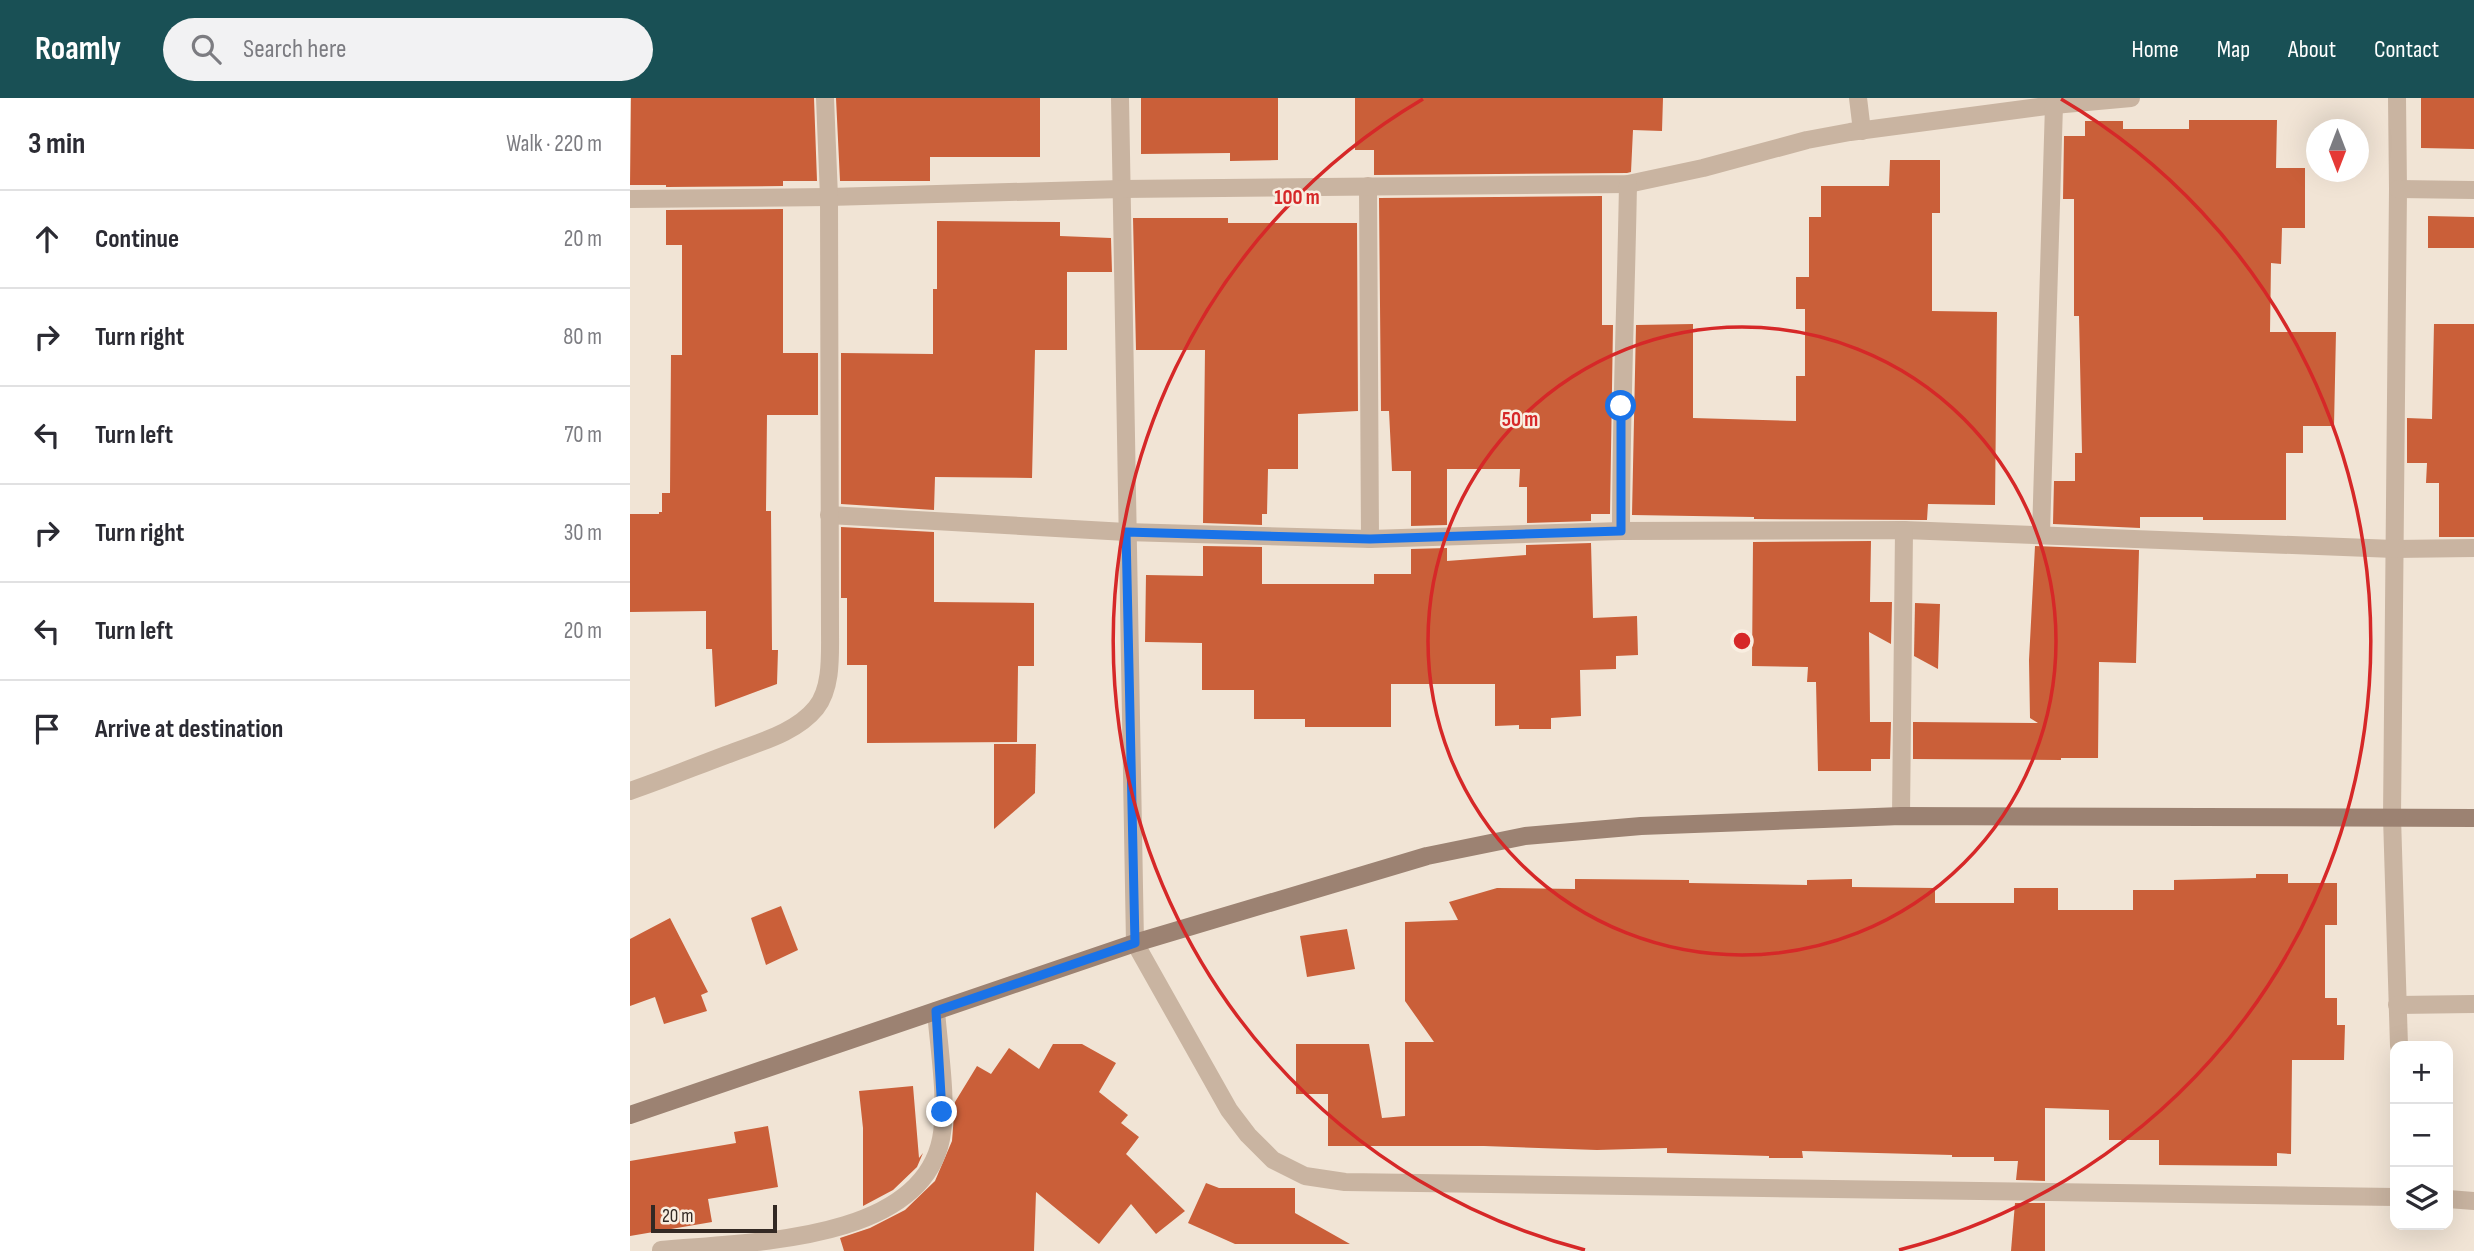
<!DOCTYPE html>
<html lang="en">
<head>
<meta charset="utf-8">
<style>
	:root { --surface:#fff; --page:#f2f2f3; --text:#2b2b33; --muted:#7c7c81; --line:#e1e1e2; --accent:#195055 }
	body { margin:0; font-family:"Sofia Sans Condensed",sans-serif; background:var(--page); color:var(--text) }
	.controls { position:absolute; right:21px; bottom:21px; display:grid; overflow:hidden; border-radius:14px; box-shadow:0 7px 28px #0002 }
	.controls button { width:63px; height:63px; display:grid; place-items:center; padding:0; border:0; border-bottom:2px solid var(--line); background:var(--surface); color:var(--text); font:35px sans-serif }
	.compass { position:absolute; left:1676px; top:21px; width:63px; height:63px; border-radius:50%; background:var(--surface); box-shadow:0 7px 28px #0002; rotate:180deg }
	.scale { position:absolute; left:21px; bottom:18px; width:126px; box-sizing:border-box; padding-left:7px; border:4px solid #332924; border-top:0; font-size:19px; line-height:24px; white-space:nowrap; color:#332924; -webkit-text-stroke:5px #f9eee1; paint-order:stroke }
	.stop { position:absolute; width:21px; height:21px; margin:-16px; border:5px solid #1a73e8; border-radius:50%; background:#fff }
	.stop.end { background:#1a73e8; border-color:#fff; box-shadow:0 2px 7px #0008 }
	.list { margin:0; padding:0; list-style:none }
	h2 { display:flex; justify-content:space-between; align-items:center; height:91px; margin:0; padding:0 28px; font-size:30px }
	h2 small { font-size:23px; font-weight:400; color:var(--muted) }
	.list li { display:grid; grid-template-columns:46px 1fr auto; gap:21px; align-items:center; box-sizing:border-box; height:98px; padding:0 28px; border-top:2px solid var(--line) }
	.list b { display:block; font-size:26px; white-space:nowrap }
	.list em { font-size:23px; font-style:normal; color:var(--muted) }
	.icon { flex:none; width:38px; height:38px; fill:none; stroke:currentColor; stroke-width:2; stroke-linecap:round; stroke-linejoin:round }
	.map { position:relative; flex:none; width:1844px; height:1153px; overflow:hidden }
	header { display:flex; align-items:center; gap:42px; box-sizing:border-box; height:98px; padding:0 35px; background:var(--accent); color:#fff }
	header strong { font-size:33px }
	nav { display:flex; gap:38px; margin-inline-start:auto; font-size:24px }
	.search { width:490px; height:63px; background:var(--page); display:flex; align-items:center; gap:18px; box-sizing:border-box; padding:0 24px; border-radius:38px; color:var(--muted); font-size:26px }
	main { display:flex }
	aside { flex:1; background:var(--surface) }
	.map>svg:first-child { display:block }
	.building { fill:#ca5f39 }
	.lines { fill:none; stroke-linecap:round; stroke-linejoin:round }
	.street { stroke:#c9b4a1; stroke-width:18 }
	.secondary { stroke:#9c8272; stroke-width:18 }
	.route { stroke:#1a73e8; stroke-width:9 }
	.ring { fill:none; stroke:#d62828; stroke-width:3.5 }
	.centre { fill:#d62828; stroke:#f9eee1; stroke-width:3.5 }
	.ring-label { font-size:21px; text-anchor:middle; font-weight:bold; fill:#d62828; stroke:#f9eee1; stroke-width:5; stroke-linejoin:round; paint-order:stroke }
</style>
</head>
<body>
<header>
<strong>Roamly</strong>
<div class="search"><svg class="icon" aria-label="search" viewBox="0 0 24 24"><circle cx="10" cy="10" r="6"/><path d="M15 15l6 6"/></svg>Search here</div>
<nav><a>Home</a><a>Map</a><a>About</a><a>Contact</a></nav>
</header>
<main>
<aside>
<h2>3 min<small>Walk · 220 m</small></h2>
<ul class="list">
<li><svg class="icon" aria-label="ahead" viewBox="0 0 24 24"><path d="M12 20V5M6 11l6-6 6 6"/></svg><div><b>Continue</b></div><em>20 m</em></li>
<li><svg class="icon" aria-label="right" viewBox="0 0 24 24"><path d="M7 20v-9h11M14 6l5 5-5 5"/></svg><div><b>Turn right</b></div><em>80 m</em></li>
<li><svg class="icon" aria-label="left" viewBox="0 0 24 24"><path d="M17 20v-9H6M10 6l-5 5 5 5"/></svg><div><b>Turn left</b></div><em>70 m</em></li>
<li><svg class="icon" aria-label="right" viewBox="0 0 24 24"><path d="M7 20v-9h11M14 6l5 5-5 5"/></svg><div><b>Turn right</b></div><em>30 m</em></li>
<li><svg class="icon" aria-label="left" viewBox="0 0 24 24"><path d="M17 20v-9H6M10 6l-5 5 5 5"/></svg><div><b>Turn left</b></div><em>20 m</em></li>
<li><svg class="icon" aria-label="arrive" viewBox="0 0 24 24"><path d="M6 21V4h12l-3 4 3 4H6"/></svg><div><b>Arrive at destination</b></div></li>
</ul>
</aside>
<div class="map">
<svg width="1844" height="1153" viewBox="0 0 1844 1153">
	<rect width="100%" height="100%" fill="#f1e4d5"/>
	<g class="building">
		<path d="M1,0H184L187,83H153V88L36,89V87H0Z"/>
		<path d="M206,0H410V59H300V83H210Z"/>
		<path d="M511,0H648V62L600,63V55L511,56Z"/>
		<path d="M725,0H1033L1032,33L1003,32L1001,74L997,75L744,77V52H725Z"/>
		<path d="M1791,0H1844V51L1791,50Z"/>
		<path d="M1559,22H1647L1646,70H1675V130H1652L1651,166L1641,165L1640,234H1706L1704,328H1673V355H1656V422H1573V419H1510V430L1423,426L1424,383H1445V355H1452L1449,218H1444V101H1433L1434,38H1455V23H1493V31H1559Z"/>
		<path d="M1260,62H1310V115H1302V213L1367,214L1365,407L1298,406L1297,422L1124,421V419L1002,417L1006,227L1063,226V320L1166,323V278H1175V211H1166V179H1179V119H1191V88H1259Z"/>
		<path d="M972,98V227H983L980,416H961V423L897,425V389H889L890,371H817V427L781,428V373H762L759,313H751L749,100Z"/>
		<path d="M153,111V255H188V317H137L136,413H141L142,552H148L147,586L85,609L82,551H76V513L0,514V416H29V414H32V395H40L41,257H52V147H36V112Z"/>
		<path d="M1798,118L1844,119V150H1798Z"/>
		<path d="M503,120H598V125H727L728,313L668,316V371H638L637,416H632V427L573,425L575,252H506Z"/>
		<path d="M307,123L430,124V138L481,140L482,174H437V252H405L402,380L305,379L304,412L211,406V255L303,256V191H307Z"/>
		<path d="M1804,226H1844V439H1809V385H1796L1797,365H1777V320L1802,321Z"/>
		<path d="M211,429L304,434V504L404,505V568H388L387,644L237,645V567H217V500H211Z"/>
		<path d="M1241,443L1240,504H1262L1261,546L1239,534L1240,624H1261L1260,661H1241V673H1188L1186,584H1177L1178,569L1122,568L1123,444Z"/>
		<path d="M961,445L963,520L1007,518L1008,557L986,558V571L950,572L951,618L921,620V631H889V627L865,628V586H761V629H675V621H624V592H572V545L515,544L516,477L573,478V448L632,449V486H744V476H781V451L817,450V463L896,457V447Z"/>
		<path d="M1405,448L1509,452L1506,565L1469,564L1468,660H1431V662L1283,661V624L1408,625L1400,620L1399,562Z"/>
		<path d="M1285,505L1310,506L1308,571L1284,558Z"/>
		<path d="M364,646H406L405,695L364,731Z"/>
		<path d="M1626,776H1658V785H1707V827H1695V900H1707V927H1715L1714,962H1662L1661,1056L1647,1055V1068L1529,1067V1042H1479V1012L1415,1010V1083L1386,1082L1388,1063H1364V1059H1322V1057L1172,1053L1173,1060H1139V1058L1037,1055V1050L967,1052L854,1048H698V996H666V946H739L752,1020L775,1018V944H804L775,903V824L828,822L819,804L867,790L945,791V781L1059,782V785L1177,787V782L1222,781V789L1305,790V805H1384V790H1428V812H1503V792H1544V782L1626,780Z"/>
		<path d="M151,808L168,852L136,867L121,820Z"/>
		<path d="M40,820L78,894L71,897L77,913L34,926L25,899L0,908V841Z"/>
		<path d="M717,831L725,871L677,879L670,838Z"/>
		<path d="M423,946H452L486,965L469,994L498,1017L491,1025L509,1039L496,1056L555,1113L526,1136L501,1106L469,1146L406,1094L404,1153H214L210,1140L240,1130L275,1112L305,1083L322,1043L325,1004L347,968L361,976L379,950L409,971Z"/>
		<path d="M283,988L289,1060L293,1055L287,1069L263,1092L233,1108V1030L229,993Z"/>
		<path d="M138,1028L148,1089L78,1101L82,1124L0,1138V1063L106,1045L104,1034Z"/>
		<path d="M576,1085L589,1090H665V1115L720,1146H605L558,1125Z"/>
		<path d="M1385,1105H1415V1153H1381Z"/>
	</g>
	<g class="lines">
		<g class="street">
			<path d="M490,0L505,845L599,1012L618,1037L643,1062L675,1078L715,1084L1765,1099"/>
			<path d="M1228,0L1232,33"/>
			<path d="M1767,0L1768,91L1762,719L1769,948"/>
			<path d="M738,88L740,441"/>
			<path d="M1768,91L1844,92"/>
			<path d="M0,101L199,99L492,91L998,86L1073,70L1177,42L1220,34L1424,7L1501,0"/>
			<path d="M199,417L496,434L740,441L991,433L1274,432L1764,451L1844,450"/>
			<path d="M991,433C991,317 996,201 998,86"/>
			<path d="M1411,436L1424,7"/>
			<path d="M0,693C32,682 64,669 96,657C126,645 165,636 186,610C202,590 200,557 200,532L199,99L195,0"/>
			<path d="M1271,718L1274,432"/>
			<path d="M1767,907L1844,906"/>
			<path d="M1818,1101L1844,1103"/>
			<path d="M31,1152C113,1144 290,1146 311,1041C318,1005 309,951 306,913"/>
		</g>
		<path class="secondary" d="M0,1017L505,845L797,758L895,738L1011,728L1271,718L1844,720"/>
	</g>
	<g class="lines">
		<path class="route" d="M312,1014L306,913L505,845L496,434L740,441L991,433V308"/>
	</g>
	<g class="ring">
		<circle cx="1112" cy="543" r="314"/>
		<path d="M955 1152A629 629 0 0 1 793 1M1431 1A629 629 0 0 1 1269 1152"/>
	</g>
	<circle cx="1112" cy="543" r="10" class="centre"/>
	<g class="ring-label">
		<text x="667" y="106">100 m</text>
		<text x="890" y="328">50 m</text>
	</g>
</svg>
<div class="controls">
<button>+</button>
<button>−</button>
<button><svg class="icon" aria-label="layers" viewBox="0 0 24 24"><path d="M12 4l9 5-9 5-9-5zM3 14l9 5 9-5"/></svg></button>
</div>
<svg class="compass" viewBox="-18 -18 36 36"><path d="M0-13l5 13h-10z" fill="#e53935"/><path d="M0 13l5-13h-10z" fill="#7c7c81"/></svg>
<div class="scale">20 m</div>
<div class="stop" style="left:991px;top:308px"></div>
<div class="stop end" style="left:312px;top:1014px"></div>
</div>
</main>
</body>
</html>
